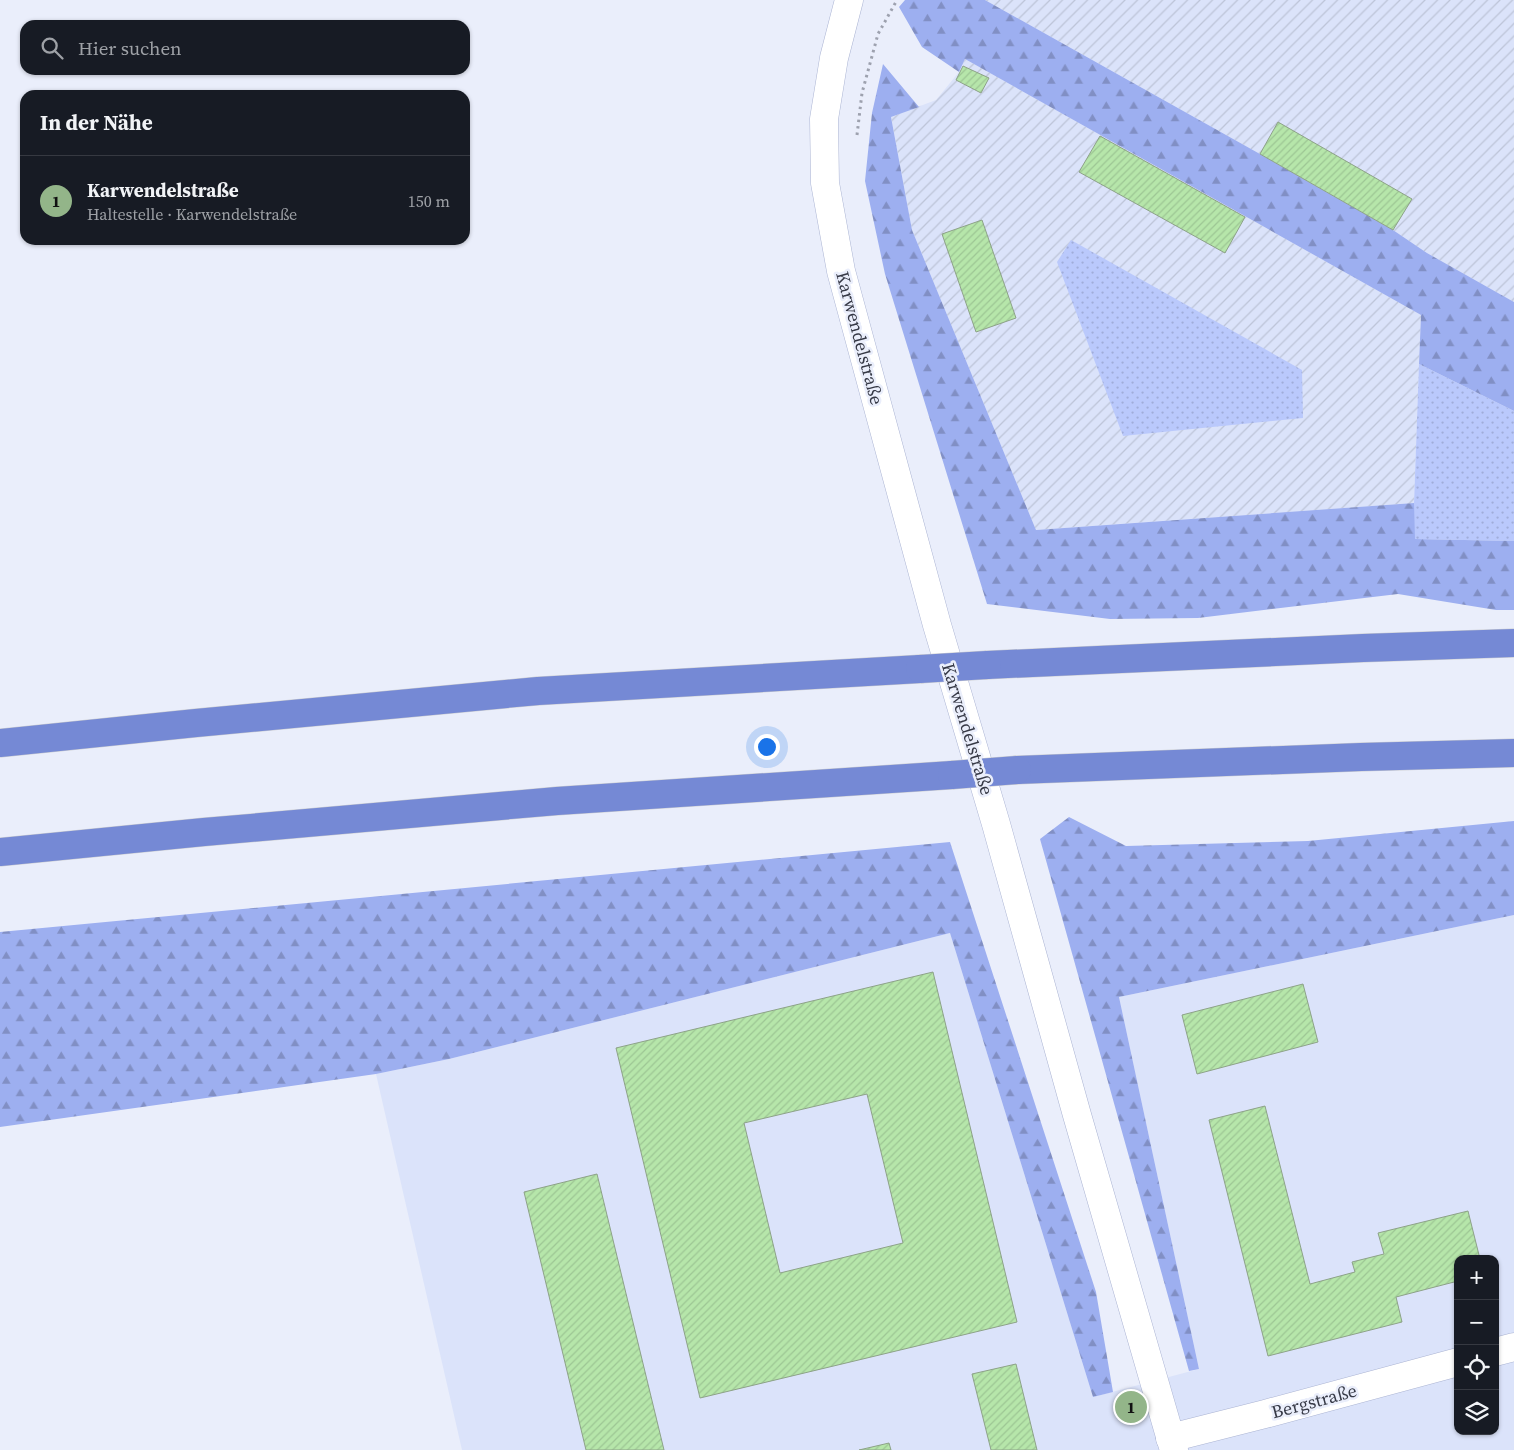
<!DOCTYPE html>
<html lang="de">
<head>
<meta charset="utf-8">
<style>
	:root { --surface:#171b24; --page:#242831; --text:#f1f3f6; --muted:#9ea1a6; --line:#363941; --accent:#93b589 }
	body { margin:0; font-family:"Source Serif 4",serif; background:var(--page); color:var(--text) }
	.controls { position:absolute; right:15px; bottom:15px; display:grid; overflow:hidden; border-radius:10px; box-shadow:0 1px 4px #0004 }
	.controls button { width:45px; height:45px; display:grid; place-items:center; padding:0; border:0; border-bottom:1px solid var(--line); background:var(--surface); color:var(--text); font:25px sans-serif }
	.you { position:absolute; left:766px; top:746px; width:18px; height:18px; margin:-12px; border:4px solid #fff; border-radius:50%; background:#1a73e8; box-shadow:0 0 0 8px #1a73e833 }
	.badge { display:grid; place-items:center; width:32px; height:32px; border-radius:50%; background:var(--accent); color:#111; font-size:16px; font-weight:700 }
	.pin { position:absolute; translate:-50% -50%; border:2px solid #fff; box-shadow:0 1px 5px #0006 }
	.list { margin:0; padding:0; list-style:none }
	h2 { display:flex; justify-content:space-between; align-items:center; height:65px; margin:0; padding:0 20px; font-size:21px }
	h2 small { font-size:16px; font-weight:400; color:var(--muted) }
	.list li { display:grid; grid-template-columns:32px 1fr auto; gap:15px; align-items:center; box-sizing:border-box; height:90px; padding:0 20px; border-top:1px solid var(--line) }
	.list b { display:block; font-size:19px; white-space:nowrap }
	.list p { margin:0; font-size:16px; white-space:nowrap; color:var(--muted) }
	.list em { font-size:16px; font-style:normal; color:var(--muted) }
	.icon { flex:none; width:28px; height:28px; fill:none; stroke:currentColor; stroke-width:2; stroke-linecap:round; stroke-linejoin:round }
	.map { position:relative; flex:none; width:1514px; height:1450px; overflow:hidden }
	.search { position:absolute; background:var(--surface); box-shadow:0 1px 4px #0004; left:20px; top:20px; width:450px; height:55px; display:flex; align-items:center; gap:12px; box-sizing:border-box; padding:0 18px; border-radius:15px; color:var(--muted); font-size:19px }
	.panel { position:absolute; background:var(--surface); box-shadow:0 1px 4px #0004; left:20px; top:90px; width:450px; height:155px; border-radius:15px }
	.map>svg:first-child { display:block }
	.built { fill:#dbe3fa; fill-rule:evenodd }
	.industrial { fill:url(#industrial-furrows) }
	.grass { fill:url(#grass-dots) }
	.forest { fill:url(#forest-firs) }
	.building { fill:url(#building-hatch); stroke:#8da288; fill-rule:evenodd }
	.lines { fill:none; stroke-linecap:round; stroke-linejoin:round }
	.street-casing { stroke:#abb4d3; stroke-width:29 }
	.highway-casing { stroke:#cbcccf; stroke-width:29 }
	.path { stroke:#9da1ae; stroke-width:3; stroke-dasharray:2.5 4; stroke-linecap:butt }
	.street { stroke:#fff; stroke-width:28 }
	.highway { stroke:#7589d5; stroke-width:28 }
	.highway-bridge-casing { stroke:#cbcccf; stroke-width:29; stroke-linecap:butt }
	.highway-bridge { stroke:#7589d5; stroke-width:28 }
	.labels { text-anchor:middle; dominant-baseline:central; stroke-width:5; stroke-linejoin:round; paint-order:stroke }
	.street-label { font-size:18px; fill:#363946; stroke:#eaeefb }
</style>
</head>
<body>
<div class="map">
<svg width="1514" height="1450" viewBox="0 0 1514 1450">
	<defs>
		<pattern id="industrial-furrows" width="10" height="10" patternUnits="userSpaceOnUse" patternTransform="scale(1.25)"><rect width="10" height="10" fill="#dbe3fa"/><path d="M-1 1l2-2M0 10L10 0M9 11l2-2" fill="none" stroke="#bdc4d8"/></pattern>
		<pattern id="grass-dots" width="8" height="8" patternUnits="userSpaceOnUse" patternTransform="scale(1.25)"><rect width="8" height="8" fill="#bac9fc"/><path d="M2 2h.1M6 6h.1" fill="none" stroke="#a0add9" stroke-width="1.8" stroke-linecap="round"/></pattern>
		<pattern id="forest-firs" width="22" height="20" patternUnits="userSpaceOnUse" patternTransform="scale(1.25)"><rect width="22" height="20" fill="#9daff0"/><path d="M5 1l3.5 6h-7zM16 11l3.5 6h-7z" fill="#818fc4"/></pattern>
		<pattern id="building-hatch" width="6" height="6" patternUnits="userSpaceOnUse" patternTransform="scale(1.25)"><rect width="6" height="6" fill="#b6e6aa"/><path d="M-1 1l2-2M0 6l6-6M5 7l2-2" fill="none" stroke="#9dc694"/></pattern>
	</defs>
	<rect width="100%" height="100%" fill="#eaeefb"/>
	<path class="built" d="M1514,915V1450H462L376,1074L449,1059L950,933L1093,1397L1199,1369L1119,997ZM1458,1259H1495V1431H1458Z"/>
	<g class="industrial">
		<path d="M985,0H1514V302L1427,253L1393,230L1260,154Z"/>
		<path d="M965,59L1421,315L1414,503L1036,530L912,230L891,117L936,100L959,72Z"/>
	</g>
	<g class="grass">
		<path d="M1071,240L1302,370L1303,418L1123,436L1057,262Z"/>
		<path d="M1419,364L1514,411V541L1414,539V503Z"/>
	</g>
	<g class="forest">
		<path d="M905,0H985L1260,154L1393,230L1427,253L1514,302V411L1419,364L1421,315L965,59L959,72L922,47L899,7Z"/>
		<path d="M883,64L919,107L891,117L912,230L1036,530L1414,503L1415,539L1514,541V610H1496L1398,594L1198,618L1110,619L987,604L885,274L865,181L872,113Z"/>
		<path d="M1069,817L1126,846L1308,841L1514,821V915L1119,997L1199,1369L1189,1371L1040,839Z"/>
		<path d="M950,842L1096,1292L1113,1392L1093,1397L950,933L449,1059L376,1074L0,1127V932Z"/>
	</g>
	<g class="building">
		<path d="M963,66L989,78L981,93L956,80Z"/>
		<path d="M1278,122L1412,199L1393,230L1260,154Z"/>
		<path d="M1100,136L1245,217L1225,253L1079,172Z"/>
		<path d="M982,220L1016,318L976,332L942,234Z"/>
		<path d="M933,972L1017,1322L700,1398L616,1048ZM867,1094L903,1243L780,1273L744,1123Z"/>
		<path d="M1303,984L1318,1042L1197,1074L1182,1015Z"/>
		<path d="M1265,1106L1310,1284L1355,1272L1352,1262L1384,1254L1378,1233L1468,1211L1480,1259H1458V1281L1396,1297L1402,1322L1268,1356L1209,1120Z"/>
		<path d="M597,1174L664,1450H586L524,1192Z"/>
		<path d="M1016,1364L1037,1450H991L972,1374Z"/>
		<path d="M889,1443L891,1450H859Z"/>
	</g>
	<g class="lines">
		<g class="street-casing">
			<g id="street">
				<path d="M849,0L834,58L824,119L825,183L841,271L937,625L996,824L1077,1115L1174,1450"/>
				<path d="M1495,1352L1514,1347"/>
				<path d="M1170,1438L1265,1414L1458,1362"/>
			</g>
		</g>
		<g class="highway-casing">
			<g id="highway">
				<path d="M987,665L1363,648L1514,643"/>
				<path d="M0,743L196,723L538,691L920,669"/>
				<path d="M1017,770L1361,757L1514,753"/>
				<path d="M0,852L204,832L557,801L952,775"/>
			</g>
		</g>
		<path class="path" d="M857,135L862,93L878,34L897,0"/>
		<use href="#street" class="street"/>
		<use href="#highway" class="highway"/>
		<g class="highway-bridge-casing">
			<g id="highway-bridge">
				<path d="M920,669L987,665"/>
				<path d="M952,775L1017,770"/>
			</g>
		</g>
		<use href="#highway-bridge" class="highway-bridge"/>
	</g>
	<g class="labels">
		<g class="street-label">
			<text transform="translate(860 338) rotate(75)">Karwendelstraße</text>
			<text transform="translate(968 729) rotate(73)">Karwendelstraße</text>
			<text transform="translate(1314 1401) rotate(-15)">Bergstraße</text>
		</g>
	</g>
</svg>
<div class="controls">
<button>+</button>
<button>−</button>
<button><svg class="icon" aria-label="locate" viewBox="0 0 24 24"><circle cx="12" cy="12" r="6"/><path d="M12 2v4M12 18v4M2 12h4M18 12h4"/></svg></button>
<button><svg class="icon" aria-label="layers" viewBox="0 0 24 24"><path d="M12 4l9 5-9 5-9-5zM3 14l9 5 9-5"/></svg></button>
</div>
<div class="you"></div>
<div class="pin badge" style="left:1131px;top:1407px">1</div>
<div class="search"><svg class="icon" aria-label="search" viewBox="0 0 24 24"><circle cx="10" cy="10" r="6"/><path d="M15 15l6 6"/></svg>Hier suchen</div>
<section class="panel">
<h2>In der Nähe<small></small></h2>
<ul class="list">
<li><span class="badge">1</span><div><b>Karwendelstraße</b><p>Haltestelle · Karwendelstraße</p></div><em>150 m</em></li>
</ul>
</section>
</div>
</body>
</html>
